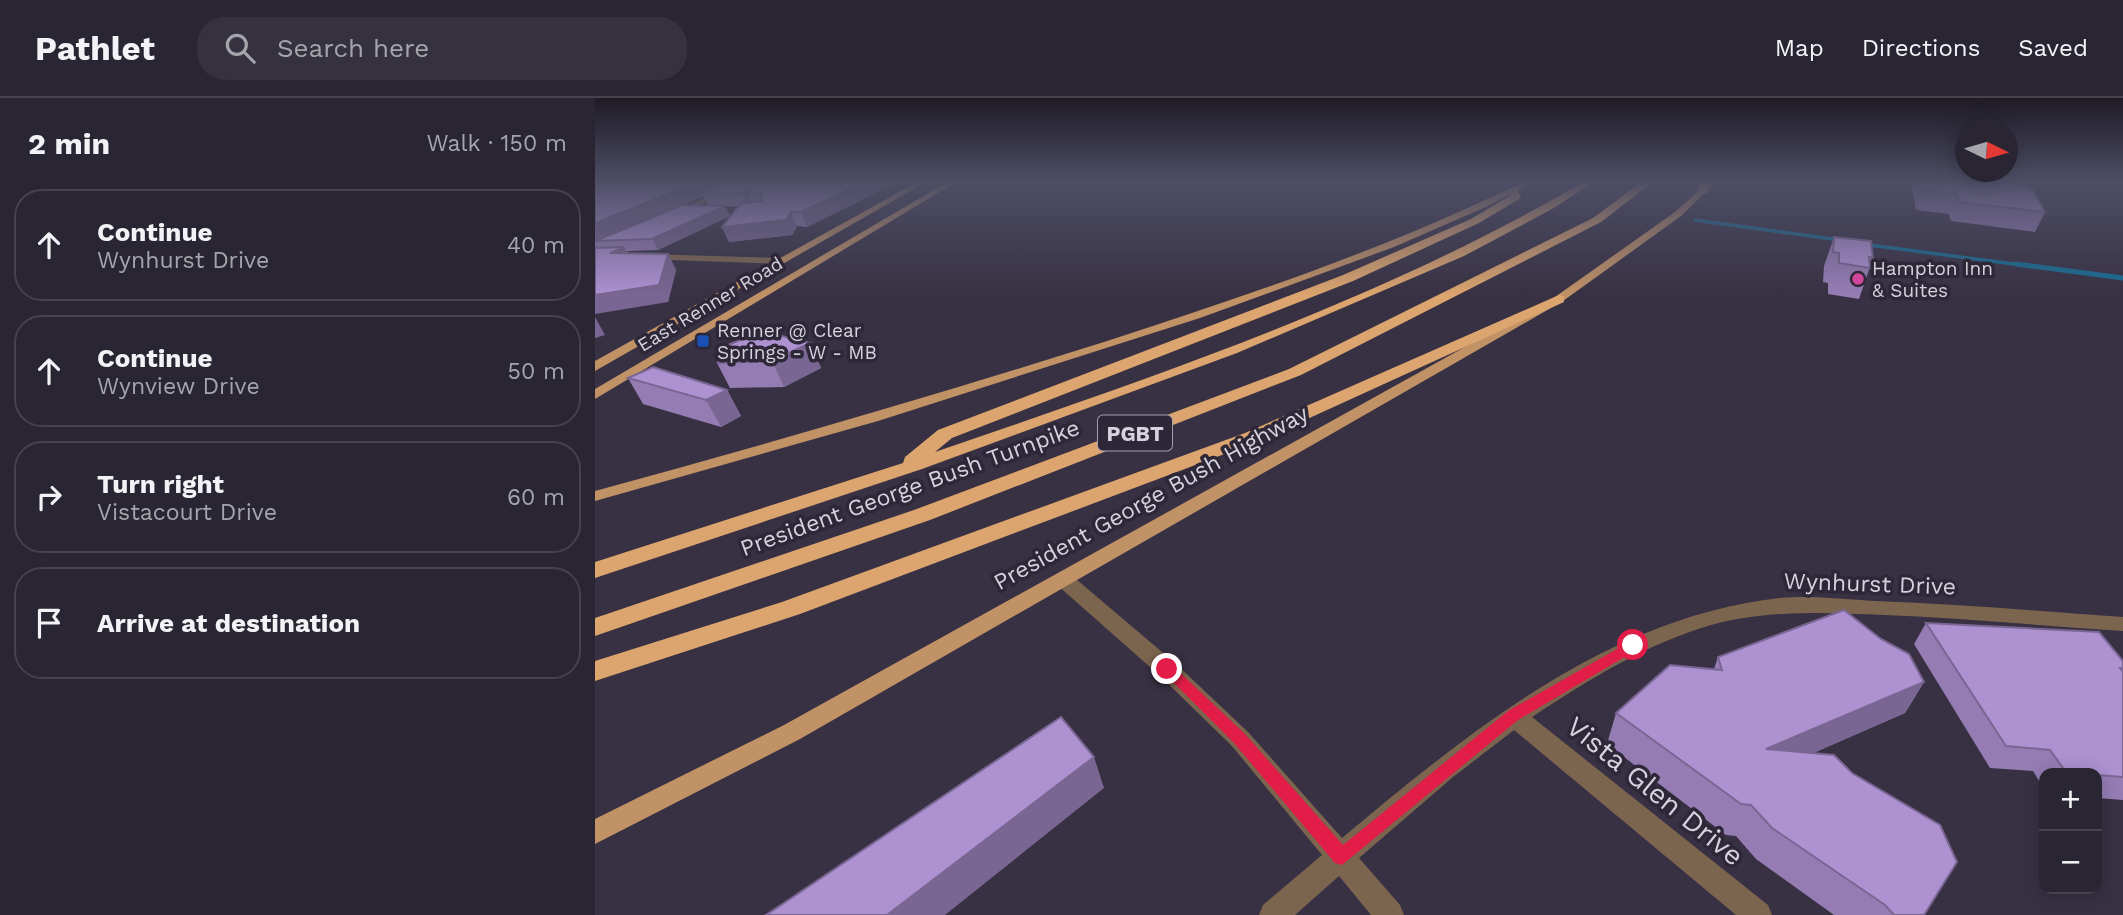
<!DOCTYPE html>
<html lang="en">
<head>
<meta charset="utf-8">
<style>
	:root { --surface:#2a2532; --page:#36313e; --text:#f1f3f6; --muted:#a5a5ac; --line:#46424d }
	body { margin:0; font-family:"Work Sans",sans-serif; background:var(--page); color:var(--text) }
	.controls { position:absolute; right:21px; bottom:21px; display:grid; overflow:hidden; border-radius:14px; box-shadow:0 4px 18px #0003 }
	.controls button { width:63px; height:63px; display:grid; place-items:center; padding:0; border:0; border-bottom:2px solid var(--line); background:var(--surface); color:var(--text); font:35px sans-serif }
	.compass { position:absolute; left:1360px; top:21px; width:63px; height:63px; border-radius:50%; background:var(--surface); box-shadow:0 4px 18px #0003; rotate:95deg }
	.stop { position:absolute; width:21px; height:21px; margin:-16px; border:5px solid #e11d48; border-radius:50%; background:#fff }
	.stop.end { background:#e11d48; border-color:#fff; box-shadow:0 2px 7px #0008 }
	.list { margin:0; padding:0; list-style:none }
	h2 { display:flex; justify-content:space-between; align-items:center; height:91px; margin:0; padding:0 28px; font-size:30px }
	h2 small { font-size:23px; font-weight:400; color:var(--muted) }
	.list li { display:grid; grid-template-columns:46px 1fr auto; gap:21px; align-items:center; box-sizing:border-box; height:112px; margin:0 14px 14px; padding:0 14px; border:2px solid var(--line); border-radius:28px }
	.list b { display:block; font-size:26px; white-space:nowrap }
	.list p { margin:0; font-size:23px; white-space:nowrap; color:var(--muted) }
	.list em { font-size:23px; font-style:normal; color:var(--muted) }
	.icon { flex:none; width:38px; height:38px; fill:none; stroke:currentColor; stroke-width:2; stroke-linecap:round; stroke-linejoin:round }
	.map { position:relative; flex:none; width:1528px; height:817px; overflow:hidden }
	header { display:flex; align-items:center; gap:42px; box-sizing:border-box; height:98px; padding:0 35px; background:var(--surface); border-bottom:2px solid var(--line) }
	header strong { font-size:33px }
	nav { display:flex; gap:38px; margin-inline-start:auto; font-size:24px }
	.search { width:490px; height:63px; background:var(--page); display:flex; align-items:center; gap:18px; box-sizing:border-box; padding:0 24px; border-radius:28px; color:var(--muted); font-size:26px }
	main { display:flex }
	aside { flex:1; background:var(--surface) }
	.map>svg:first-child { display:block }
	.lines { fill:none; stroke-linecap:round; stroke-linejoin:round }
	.stream-far1 { stroke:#186c92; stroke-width:3.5 }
	.stream { stroke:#186c92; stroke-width:5 }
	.minor { fill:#7c654f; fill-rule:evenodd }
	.major { fill:#c19266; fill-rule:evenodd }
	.highway { fill:#dca46e; fill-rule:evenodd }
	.wall { fill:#957db4; fill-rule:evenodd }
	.shaded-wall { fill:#796692 }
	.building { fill:#ad91d1; stroke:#796692; stroke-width:2 }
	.route { fill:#e11d48 }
	.hotel-dot { fill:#d1479c; stroke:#2e2738; stroke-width:2.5 }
	.transit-dot { fill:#1a4fb4; stroke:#2e2738; stroke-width:2.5 }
	.labels { text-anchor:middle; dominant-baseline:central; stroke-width:7; stroke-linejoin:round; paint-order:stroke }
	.far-poi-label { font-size:19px; fill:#d6d2dd; stroke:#2e2738; text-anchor:start }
	.far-street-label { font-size:19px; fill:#d6d2dd; stroke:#2e2738 }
	.shield { fill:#2e2738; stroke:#a49fac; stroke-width:2 }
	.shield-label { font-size:21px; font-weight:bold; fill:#d6d2dd }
	.street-label { font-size:23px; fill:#d6d2dd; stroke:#2e2738 }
	.near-street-label { font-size:28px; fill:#d6d2dd; stroke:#2e2738 }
</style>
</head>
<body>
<header>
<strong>Pathlet</strong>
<div class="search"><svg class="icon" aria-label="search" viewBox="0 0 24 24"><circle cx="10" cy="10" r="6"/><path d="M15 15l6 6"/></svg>Search here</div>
<nav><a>Map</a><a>Directions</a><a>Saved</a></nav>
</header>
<main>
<aside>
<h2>2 min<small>Walk · 150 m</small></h2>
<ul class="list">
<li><svg class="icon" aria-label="ahead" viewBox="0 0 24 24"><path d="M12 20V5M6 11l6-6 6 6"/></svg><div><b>Continue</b><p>Wynhurst Drive</p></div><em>40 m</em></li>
<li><svg class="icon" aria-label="ahead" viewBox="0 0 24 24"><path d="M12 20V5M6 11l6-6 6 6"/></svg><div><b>Continue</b><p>Wynview Drive</p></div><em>50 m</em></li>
<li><svg class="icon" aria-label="right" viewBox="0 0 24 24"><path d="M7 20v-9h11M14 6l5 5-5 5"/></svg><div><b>Turn right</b><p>Vistacourt Drive</p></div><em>60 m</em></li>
<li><svg class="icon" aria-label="arrive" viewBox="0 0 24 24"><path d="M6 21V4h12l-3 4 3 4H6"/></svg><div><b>Arrive at destination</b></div></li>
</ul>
</aside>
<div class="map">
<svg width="1528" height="817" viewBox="0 0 1528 817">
	<rect width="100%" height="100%" fill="#383143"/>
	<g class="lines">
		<g class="stream-far1">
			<path d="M1100,122L1245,142"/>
			<path d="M1267,146L1434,168"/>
		</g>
		<path class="stream" d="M1421,166L1528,180"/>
		<g class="minor">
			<path d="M150,83H160L80,118L72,116Z"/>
			<path d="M52,156L187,160L192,163L187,166L48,161V157Z"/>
			<path d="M468,474L475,476L580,565L653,634L747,740C874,634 1013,519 1185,500C1215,497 1249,501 1280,503C1363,506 1445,513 1528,519V533C1449,528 1369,520 1290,517C1231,515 1174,511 1116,527C1051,546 993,582 937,619L1173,807L1177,817H1141L919,632L858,679L764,760L805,807L809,817H776L744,778L700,817H664L668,807L727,757L637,648L564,577L461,486L458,481L461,476Z"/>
		</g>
		<g class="major">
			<path d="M324,83H333L0,273V263Z"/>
			<path d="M354,83H363L0,301V291Z"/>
			<path d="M930,83H940L893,108L799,149L605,220L283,323L0,403V393C172,346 342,297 512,243C654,197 796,149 930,83Z"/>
			<path d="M1114,83H1122L1086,118L968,203L205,641L0,746V721L189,627L960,199L1080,114Z"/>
		</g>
		<g class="highway">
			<path d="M990,83H1001L957,111L869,158L642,255L327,371L0,480V464L308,365L310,359L343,332L748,177L876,121L916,97L914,90H922L926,100L884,125L758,183L357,340L340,354C561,278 788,202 990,83Z"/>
			<path d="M1048,83H1059L1006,124L706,277L335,422L0,538V520L319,412L694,271L998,120Z"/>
			<path d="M1106,83H1116L1112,96L1103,94Z"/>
			<path d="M964,197L969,198V204L664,343L205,516L0,583V563L187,504L650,335Z"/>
		</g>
	</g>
	<g class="wall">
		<path d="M0,83H304L212,129L202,128L197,137L134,144L127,129L143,109L130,108L135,118L63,152L32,153L33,155L73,156L81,172L73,204L1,149L0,148ZM109,98L113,107H88Z"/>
		<path d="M1316,83H1415L1450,114L1440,134L1356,123L1354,116L1321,112Z"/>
		<path d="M1239,139L1278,160L1264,201L1233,196V185L1228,184L1229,168Z"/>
		<path d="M215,245L226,270L189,289L135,290L122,265L133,259L128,249Z"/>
		<path d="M33,280L132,292L146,318L126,329L48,306Z"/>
		<path d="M1331,525L1528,563V702L1502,700V675H1449V691L1438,673L1395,670L1319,546Z"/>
		<path d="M1123,559L1329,584L1310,615L1218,655L1329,817H1239L1161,761L1141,738L1131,737L1012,646L1021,615L1119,571Z"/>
	</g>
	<g class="shaded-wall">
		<path d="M106,83H145L107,94L109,98L0,143V125Z"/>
		<path d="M272,83H304L212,129L206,114Z"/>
		<path d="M156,91L153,95L158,107L154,109L148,95Z"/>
		<path d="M130,108L135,118L63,152L57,141Z"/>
		<path d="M196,114L202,128L197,137L134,144L127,129Z"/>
		<path d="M29,149L38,164L15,155Z"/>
		<path d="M73,156L81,172L73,204L0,216V197Z"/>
		<path d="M0,219L10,237L0,240Z"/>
		<path d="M215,245L226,270L189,289L177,263Z"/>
		<path d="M132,292L146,318L126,329L111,302Z"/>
		<path d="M1329,584L1310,615L1157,682L1171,651Z"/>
		<path d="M499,659L509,690L350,817H292Z"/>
	</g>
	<g class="building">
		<path d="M0,83H106L0,125Z"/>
		<path d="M131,83H272L206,114H196L191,122L127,129L146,105L168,103L166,96L153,95L156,91L148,95L107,94Z"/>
		<path d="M1326,83H1415L1438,92L1450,114L1364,104L1362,96L1329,93Z"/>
		<path d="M88,107L130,108L57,141L0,143Z"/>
		<path d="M1239,139L1276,143L1278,160L1274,159L1275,170L1244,165V155L1238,154Z"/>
		<path d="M29,149L15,155L73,156L64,187L0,197V150Z"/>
		<path d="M167,233L215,245L177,263L122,265L144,253L128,249Z"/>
		<path d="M58,269L132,292L111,302L33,280Z"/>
		<path d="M1249,512L1286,541L1314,556L1329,584L1171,651L1239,657L1257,675L1345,727L1362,764L1329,817H1299L1290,807L1177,730L1156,707L1146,706L1021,615L1075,567L1127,572L1123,559Z"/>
		<path d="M1331,525L1504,534L1528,563V570H1525L1528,574V679L1502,677V675L1471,674L1455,652L1411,648Z"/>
		<path d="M466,619L499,659L292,817H171Z"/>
	</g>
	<linearGradient id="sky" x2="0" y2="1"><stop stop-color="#1f1b25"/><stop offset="0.42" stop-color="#4d4e66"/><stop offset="1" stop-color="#4d4e66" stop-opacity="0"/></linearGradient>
	<rect width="1528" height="197" fill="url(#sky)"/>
	<path class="route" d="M1038,542L1043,544V551L923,622L747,767L740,765L639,645L565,571L572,565L577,567L650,636L748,747L913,613Z"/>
	<circle class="hotel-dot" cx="1263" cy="181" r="7"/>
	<rect class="transit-dot" x="101" y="236" width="14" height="14" rx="3.5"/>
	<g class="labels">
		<g class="far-poi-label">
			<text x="1277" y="170">Hampton Inn<tspan x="1277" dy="22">&amp; Suites</tspan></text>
			<text x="122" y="232">Renner @ Clear<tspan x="122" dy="22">Springs - W - MB</tspan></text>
		</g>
		<g class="far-street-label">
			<text transform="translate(115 206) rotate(-31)">East Renner Road</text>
		</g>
		<rect class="shield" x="503" y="317.5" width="74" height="35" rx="5"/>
		<g class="shield-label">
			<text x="540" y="335">PGBT</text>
		</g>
		<g class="street-label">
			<text transform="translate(315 390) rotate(-20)">President George Bush Turnpike</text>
			<text transform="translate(556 400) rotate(-29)">President George Bush Highway</text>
			<text transform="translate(1275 486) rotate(2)">Wynhurst Drive</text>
		</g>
		<g class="near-street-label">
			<text transform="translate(1060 693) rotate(39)">Vista Glen Drive</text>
		</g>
	</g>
</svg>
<div class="controls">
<button>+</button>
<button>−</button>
</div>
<svg class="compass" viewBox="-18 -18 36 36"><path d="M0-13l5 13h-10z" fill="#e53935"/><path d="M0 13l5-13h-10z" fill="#a5a5ac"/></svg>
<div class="stop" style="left:1038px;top:547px"></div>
<div class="stop end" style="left:572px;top:571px"></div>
</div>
</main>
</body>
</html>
